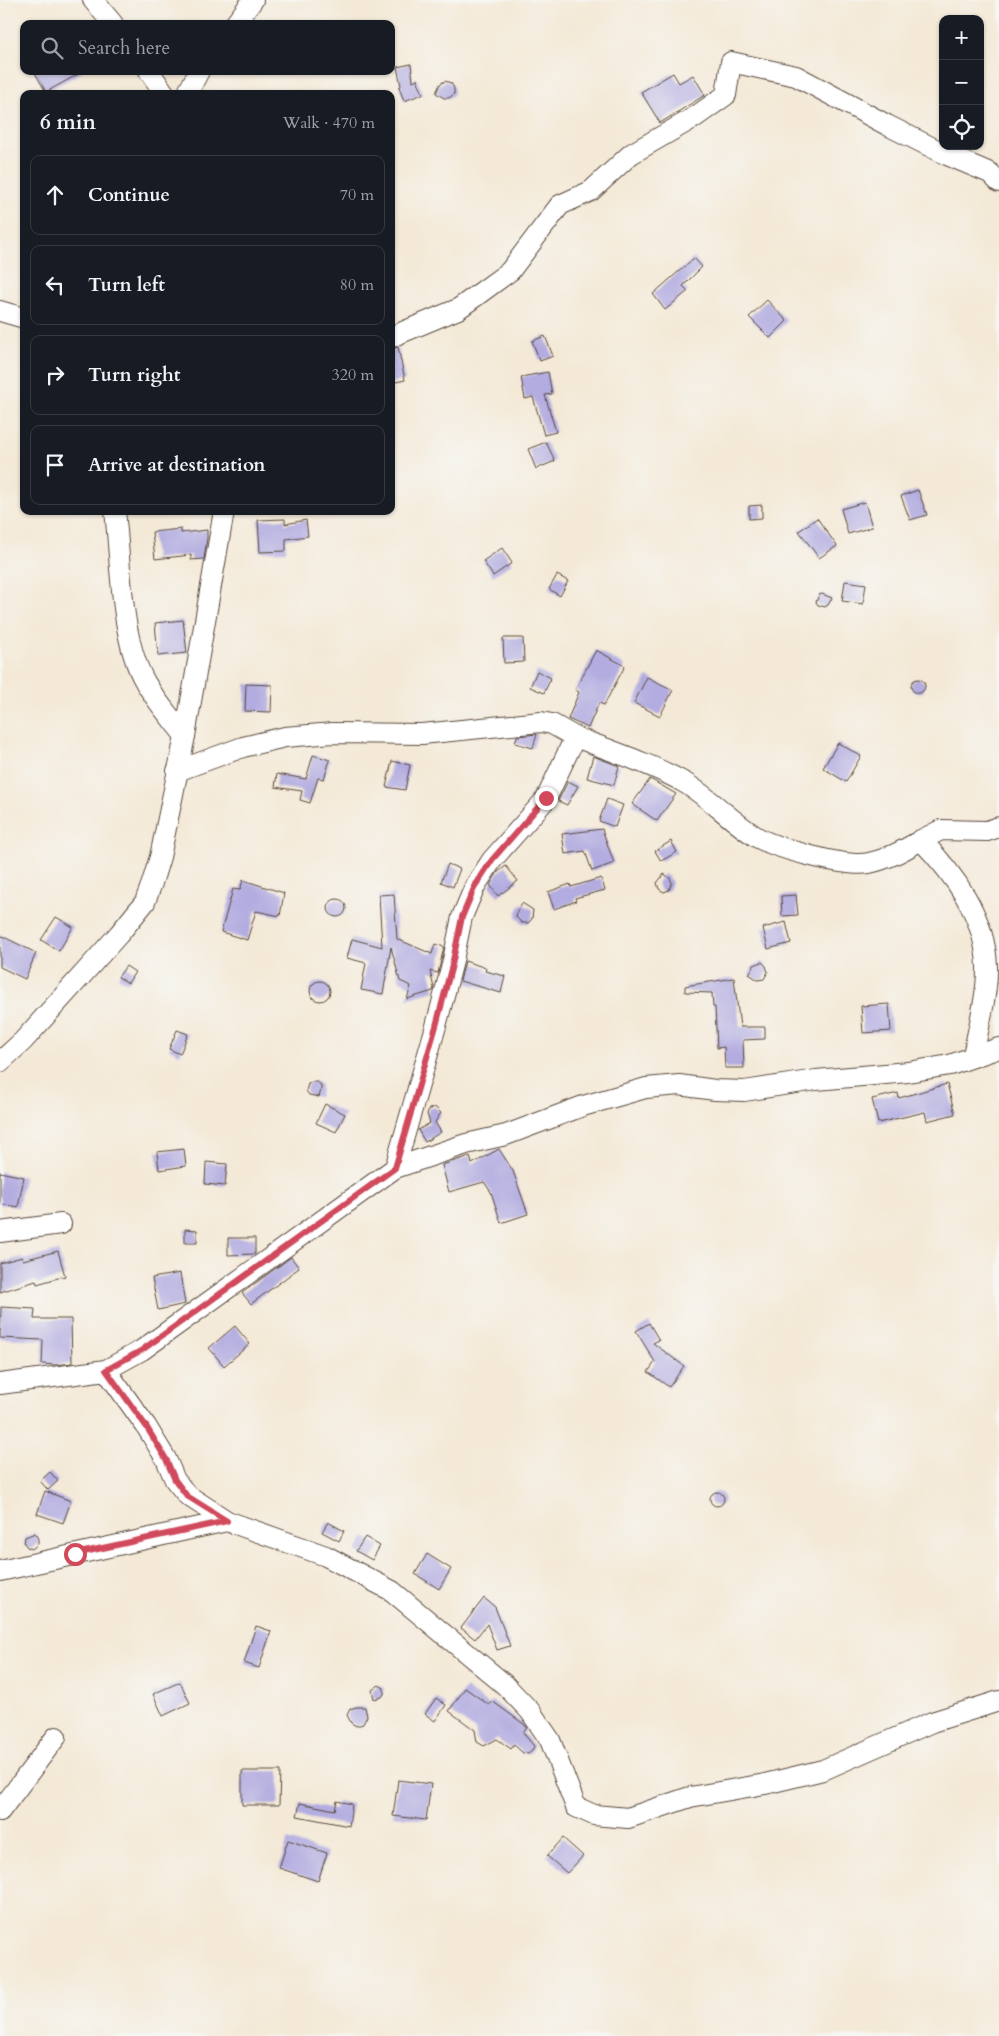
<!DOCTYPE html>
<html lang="en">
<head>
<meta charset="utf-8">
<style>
	:root { --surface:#171b24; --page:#242831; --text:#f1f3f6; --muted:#9ea1a6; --line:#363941 }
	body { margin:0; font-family:Cardo,serif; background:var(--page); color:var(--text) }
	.controls { position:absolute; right:15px; top:15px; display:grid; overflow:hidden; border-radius:10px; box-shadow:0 1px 4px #0004 }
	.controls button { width:45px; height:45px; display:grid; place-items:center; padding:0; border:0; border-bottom:1px solid var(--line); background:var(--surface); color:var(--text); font:25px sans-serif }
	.stop { position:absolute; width:15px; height:15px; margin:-11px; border:4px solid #d1495b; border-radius:50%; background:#fff }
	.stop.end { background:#d1495b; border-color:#fff; box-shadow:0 1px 5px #0008 }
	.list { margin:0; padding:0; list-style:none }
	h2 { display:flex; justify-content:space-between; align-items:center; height:65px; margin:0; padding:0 20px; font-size:21px }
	h2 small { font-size:16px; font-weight:400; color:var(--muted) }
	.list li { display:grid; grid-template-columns:32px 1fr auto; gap:15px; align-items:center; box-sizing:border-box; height:80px; margin:0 10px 10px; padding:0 10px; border:1px solid var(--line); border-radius:10px }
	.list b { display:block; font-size:19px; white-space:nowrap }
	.list em { font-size:16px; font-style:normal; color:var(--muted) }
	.icon { flex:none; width:28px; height:28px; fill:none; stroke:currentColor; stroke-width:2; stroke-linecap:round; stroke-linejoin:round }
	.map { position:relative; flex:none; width:999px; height:2036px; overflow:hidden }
	.search { position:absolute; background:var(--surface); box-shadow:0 1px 4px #0004; left:20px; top:20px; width:375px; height:55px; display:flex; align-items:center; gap:12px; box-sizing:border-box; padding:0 18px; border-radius:10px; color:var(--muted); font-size:19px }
	.panel { position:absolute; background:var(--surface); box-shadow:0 1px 4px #0004; left:20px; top:90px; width:375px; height:425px; border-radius:10px }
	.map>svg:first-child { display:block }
	.building { fill:#b2ace0 }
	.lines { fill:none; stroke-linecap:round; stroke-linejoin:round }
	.minor-casing { stroke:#57473a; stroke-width:22 }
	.minor { stroke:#fff; stroke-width:20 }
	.route { stroke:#d1495b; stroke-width:6 }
</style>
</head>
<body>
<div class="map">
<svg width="999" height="2036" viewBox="0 0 999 2036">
	<rect width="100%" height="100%" fill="#f6f6f2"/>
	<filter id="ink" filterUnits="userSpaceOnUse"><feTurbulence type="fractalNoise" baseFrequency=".02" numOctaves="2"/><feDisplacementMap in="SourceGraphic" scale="10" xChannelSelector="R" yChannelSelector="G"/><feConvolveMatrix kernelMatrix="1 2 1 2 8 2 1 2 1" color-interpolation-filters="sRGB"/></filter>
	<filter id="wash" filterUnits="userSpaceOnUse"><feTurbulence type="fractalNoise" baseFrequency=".0096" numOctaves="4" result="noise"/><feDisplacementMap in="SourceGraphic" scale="20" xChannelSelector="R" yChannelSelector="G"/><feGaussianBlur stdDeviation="1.12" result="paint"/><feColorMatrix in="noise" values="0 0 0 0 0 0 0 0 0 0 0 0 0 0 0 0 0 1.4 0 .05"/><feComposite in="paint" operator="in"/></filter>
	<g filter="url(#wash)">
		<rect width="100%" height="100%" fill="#f4e9d7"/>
		<g id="blocks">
			<g class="building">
				<path d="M411,64L413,81L417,79L423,94L404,101L399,87L401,86L397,67Z"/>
				<path d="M34,71H84L46,92Z"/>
				<path d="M673,73L679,83L693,75L705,95L660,123L641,92Z"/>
				<path d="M445,81L451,83L454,88V94L449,98H444L436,93L440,84Z"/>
				<path d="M694,258L702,267L683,286L688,291L665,310L653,294Z"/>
				<path d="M767,300L787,321L770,338L749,317Z"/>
				<path d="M545,336L553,356L540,361L532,341Z"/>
				<path d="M398,347L405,380L391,383V349Z"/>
				<path d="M548,372L552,394L545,395L556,432L544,435L533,397L525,399L521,377Z"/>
				<path d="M546,442L555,461L536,469L528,449Z"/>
				<path d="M918,490L927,515L910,520L901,496Z"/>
				<path d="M865,502L872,527L848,534L841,509Z"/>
				<path d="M762,505V518L749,519V506Z"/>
				<path d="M817,518L837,546L819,558L799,531Z"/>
				<path d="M285,519V524L306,520L308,536L286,539V551L260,552L258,520Z"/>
				<path d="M181,529V533L207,530V538L204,559L191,560V555L155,559L152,532Z"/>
				<path d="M502,548L512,563L493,576L483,561Z"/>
				<path d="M557,575L568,581L560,596L549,589Z"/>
				<path d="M845,581L866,584L863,604L842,601Z"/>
				<path d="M822,594L832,598L828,605L825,607L818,605L816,602L819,595Z"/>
				<path d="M183,620L187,653L158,656L155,623Z"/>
				<path d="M503,638H523L524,662L504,663Z"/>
				<path d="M596,650L625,666L604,705L599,703L588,728L568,719L579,692L575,690Z"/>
				<path d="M537,671L551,678L544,693L530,687Z"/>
				<path d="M647,677L673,690L660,716L634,703Z"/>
				<circle cx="918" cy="686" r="7"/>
				<path d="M246,684L272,685L271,712L245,711Z"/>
				<path d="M537,734L533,748L515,743L517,736Z"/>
				<path d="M838,743L861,756L846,782L823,768Z"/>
				<path d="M313,755L330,760L324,779L318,778L310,803L300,800L302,791L275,787L277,774L306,779Z"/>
				<path d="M593,756L619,766L614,785L587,778Z"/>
				<path d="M392,761L410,765L405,790L386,787Z"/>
				<path d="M650,779L676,794L657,821L632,804Z"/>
				<path d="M568,781L578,786L567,805L558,801Z"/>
				<path d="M607,799L623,805L615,827L599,821Z"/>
				<path d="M602,829L614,863L592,871L585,851L565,854L562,834Z"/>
				<path d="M671,841L677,852L661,861L655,851Z"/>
				<path d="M448,864L460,869L453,887L441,882Z"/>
				<path d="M506,866L518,881L498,896L490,885L498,872Z"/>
				<path d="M664,874L670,878L672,883L669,890L664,892L659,889L657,883Z"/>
				<path d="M601,878L605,890L575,898L576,901L554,909L548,892L570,884L571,887Z"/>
				<path d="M243,880L284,893L280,916L256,911L247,940L221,932L233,889L240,890Z"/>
				<path d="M394,894L397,939L432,954L435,944L444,947L438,973L430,971L434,988L433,991L407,999L411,986L400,981L391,947L383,994L361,990L366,963L347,958L352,939L382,947L379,895Z"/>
				<path d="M796,895L798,915L782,916L781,896Z"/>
				<circle cx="337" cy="908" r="9"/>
				<path d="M522,903L533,910L532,919L528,923H522L516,917L517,911Z"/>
				<path d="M56,917L73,927L59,951L41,940Z"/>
				<path d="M786,922L791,943L768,949L763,928Z"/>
				<path d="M0,935L36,953L25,979L0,967Z"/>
				<path d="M465,961L486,968L485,971L505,976L501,993L460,981Z"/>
				<path d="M762,962L766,966L768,972L764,979L758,980L749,974L754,965Z"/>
				<path d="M126,966L135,972L128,983L118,977Z"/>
				<path d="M734,978L740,1027H765V1039L743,1040L744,1068H725L724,1047L717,1048L715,1007H713L712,993L685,992V986Z"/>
				<circle cx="320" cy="991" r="10"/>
				<path d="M889,1004L891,1031L863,1033L861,1006Z"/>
				<path d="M177,1030L188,1034L180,1054L169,1049Z"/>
				<path d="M312,1082H317L321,1085V1090L319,1097L309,1095L306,1091L308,1084Z"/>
				<path d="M947,1084L955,1114L927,1121L925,1112L878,1123L872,1099L898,1093L899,1098Z"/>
				<path d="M325,1104L345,1114L336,1132L316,1123Z"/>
				<path d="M435,1107L441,1113L435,1122L441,1132L425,1142L418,1130L430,1123L427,1114L429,1109Z"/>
				<path d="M184,1149L186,1166L159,1170L157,1152Z"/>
				<path d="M499,1149L513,1171L528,1214L501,1223L491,1192L484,1182L449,1192L442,1165L470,1156L472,1164Z"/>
				<path d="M206,1162L227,1164L225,1186L205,1184Z"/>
				<path d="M0,1172L24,1177L18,1207L0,1204Z"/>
				<path d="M185,1229L197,1230V1243H185Z"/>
				<path d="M228,1238H255V1254L228,1255Z"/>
				<path d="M58,1251L65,1276L37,1284L36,1281L0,1292V1263L22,1257L23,1260Z"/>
				<path d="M291,1257L299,1268L251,1304L242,1293Z"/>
				<path d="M180,1273L185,1304L158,1310L152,1278Z"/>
				<path d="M1,1307L35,1309L34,1319H71L72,1363L56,1365L42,1364L43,1340L0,1338Z"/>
				<path d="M649,1323L659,1340L653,1343L684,1366L669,1387L648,1372L655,1362L636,1331Z"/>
				<path d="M235,1326L250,1344L224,1366L209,1348Z"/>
				<path d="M50,1472L58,1481L48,1490L40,1481Z"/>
				<path d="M45,1491L71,1501L63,1523L37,1514Z"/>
				<circle cx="717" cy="1499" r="7"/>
				<path d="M328,1522L344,1531L339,1541L322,1532Z"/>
				<path d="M35,1533L38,1539V1544L32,1549L27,1547L24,1543L25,1537Z"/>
				<path d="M365,1537L380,1546L372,1560L356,1551Z"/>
				<path d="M427,1554L451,1569L439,1589L415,1574Z"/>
				<path d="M484,1598L495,1607L510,1646L497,1650L487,1624L475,1639L461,1628Z"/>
				<path d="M256,1626L271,1631L259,1668L244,1663Z"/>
				<path d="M180,1682L190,1703L163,1716L153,1694Z"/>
				<path d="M379,1685L384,1688V1694L382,1697L374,1699L372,1690Z"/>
				<path d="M465,1688L489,1705L492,1701L525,1725L527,1728L523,1733L534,1746L532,1751L528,1754L523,1753L514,1745L511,1749L497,1739L484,1746L477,1742L475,1730L449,1711Z"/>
				<path d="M436,1698L446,1705L435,1721L425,1714Z"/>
				<path d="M356,1707H365L367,1716L363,1724L356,1726L351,1723L347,1715L350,1709Z"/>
				<path d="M242,1771H280L279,1805H242Z"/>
				<path d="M398,1780L431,1784L426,1820L393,1816Z"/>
				<path d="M337,1801L352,1804L349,1826L297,1816L300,1803L335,1810Z"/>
				<path d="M563,1838L583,1856L567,1873L547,1856Z"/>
				<path d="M288,1840L327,1853L318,1881L279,1868Z"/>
			</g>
		</g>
	</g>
	<g filter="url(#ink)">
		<use href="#blocks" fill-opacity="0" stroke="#57473a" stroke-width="1"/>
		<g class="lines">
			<g class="minor-casing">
				<g id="minor">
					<path d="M93,0L113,24"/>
					<path d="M235,24L253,0"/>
					<path d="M149,71L165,94"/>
					<path d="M187,94L199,71"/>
					<path d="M0,311L24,318"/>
					<path d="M391,337L458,309L480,293L510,271L560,205L591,191L631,154L695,117L726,95L731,62L796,76L887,125L945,154L990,173L999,182"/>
					<path d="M115,511C121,561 120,637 144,680C155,700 171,718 185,736"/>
					<path d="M177,771L243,747L285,737L333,733L422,734L541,722L552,724L575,737"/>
					<path d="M921,840L941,830L987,831L999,827"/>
					<path d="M0,1062L23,1041L119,934L145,902L152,883L160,857L185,736L224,511"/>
					<path d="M395,1168L466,1144L506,1135L583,1106L646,1088L679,1085L715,1090L744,1091L816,1080L908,1072L950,1065L999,1048"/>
					<path d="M0,1232L61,1224"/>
					<path d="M106,1370L146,1426L166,1459L175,1480L187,1495L227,1521L326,1556L392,1591L505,1685L530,1711L550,1740L576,1807L594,1815L628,1818L690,1797L765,1784L823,1770L932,1722L999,1701"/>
					<path d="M0,1384L106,1370L142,1350L395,1168L436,1026L452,965L462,917L475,886L492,860L546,799L575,737C609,750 654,765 685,783C710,798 730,820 755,836C774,848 847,868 869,863C888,859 904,850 921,840C954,874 985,916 987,966C988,993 978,1029 973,1056"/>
					<path d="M0,1571L227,1521"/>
					<path d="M0,1811L56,1737"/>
				</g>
			</g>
			<use href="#minor" class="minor"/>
		</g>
	</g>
	<g class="lines" filter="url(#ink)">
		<path class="route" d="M75,1554L227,1521L187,1496L175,1480L166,1459L146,1426L106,1370L142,1350L395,1168L436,1026L452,965L462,917L475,886L492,860L546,798"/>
	</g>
</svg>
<div class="controls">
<button>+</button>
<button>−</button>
<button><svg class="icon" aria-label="locate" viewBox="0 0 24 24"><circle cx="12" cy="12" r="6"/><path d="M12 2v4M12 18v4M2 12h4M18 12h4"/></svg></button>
</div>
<div class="stop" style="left:75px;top:1554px"></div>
<div class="stop end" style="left:546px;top:798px"></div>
<div class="search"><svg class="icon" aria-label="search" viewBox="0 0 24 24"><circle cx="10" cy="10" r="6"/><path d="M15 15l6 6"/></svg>Search here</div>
<section class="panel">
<h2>6 min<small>Walk · 470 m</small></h2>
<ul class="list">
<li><svg class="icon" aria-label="ahead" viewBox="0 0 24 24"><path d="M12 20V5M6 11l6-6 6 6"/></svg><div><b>Continue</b></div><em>70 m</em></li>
<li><svg class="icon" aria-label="left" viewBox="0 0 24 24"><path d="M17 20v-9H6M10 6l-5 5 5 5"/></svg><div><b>Turn left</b></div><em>80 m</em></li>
<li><svg class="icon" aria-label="right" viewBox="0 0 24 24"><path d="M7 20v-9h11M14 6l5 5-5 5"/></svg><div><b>Turn right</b></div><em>320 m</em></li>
<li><svg class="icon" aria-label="arrive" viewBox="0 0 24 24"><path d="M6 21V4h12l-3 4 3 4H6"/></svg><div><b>Arrive at destination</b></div></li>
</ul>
</section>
</div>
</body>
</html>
